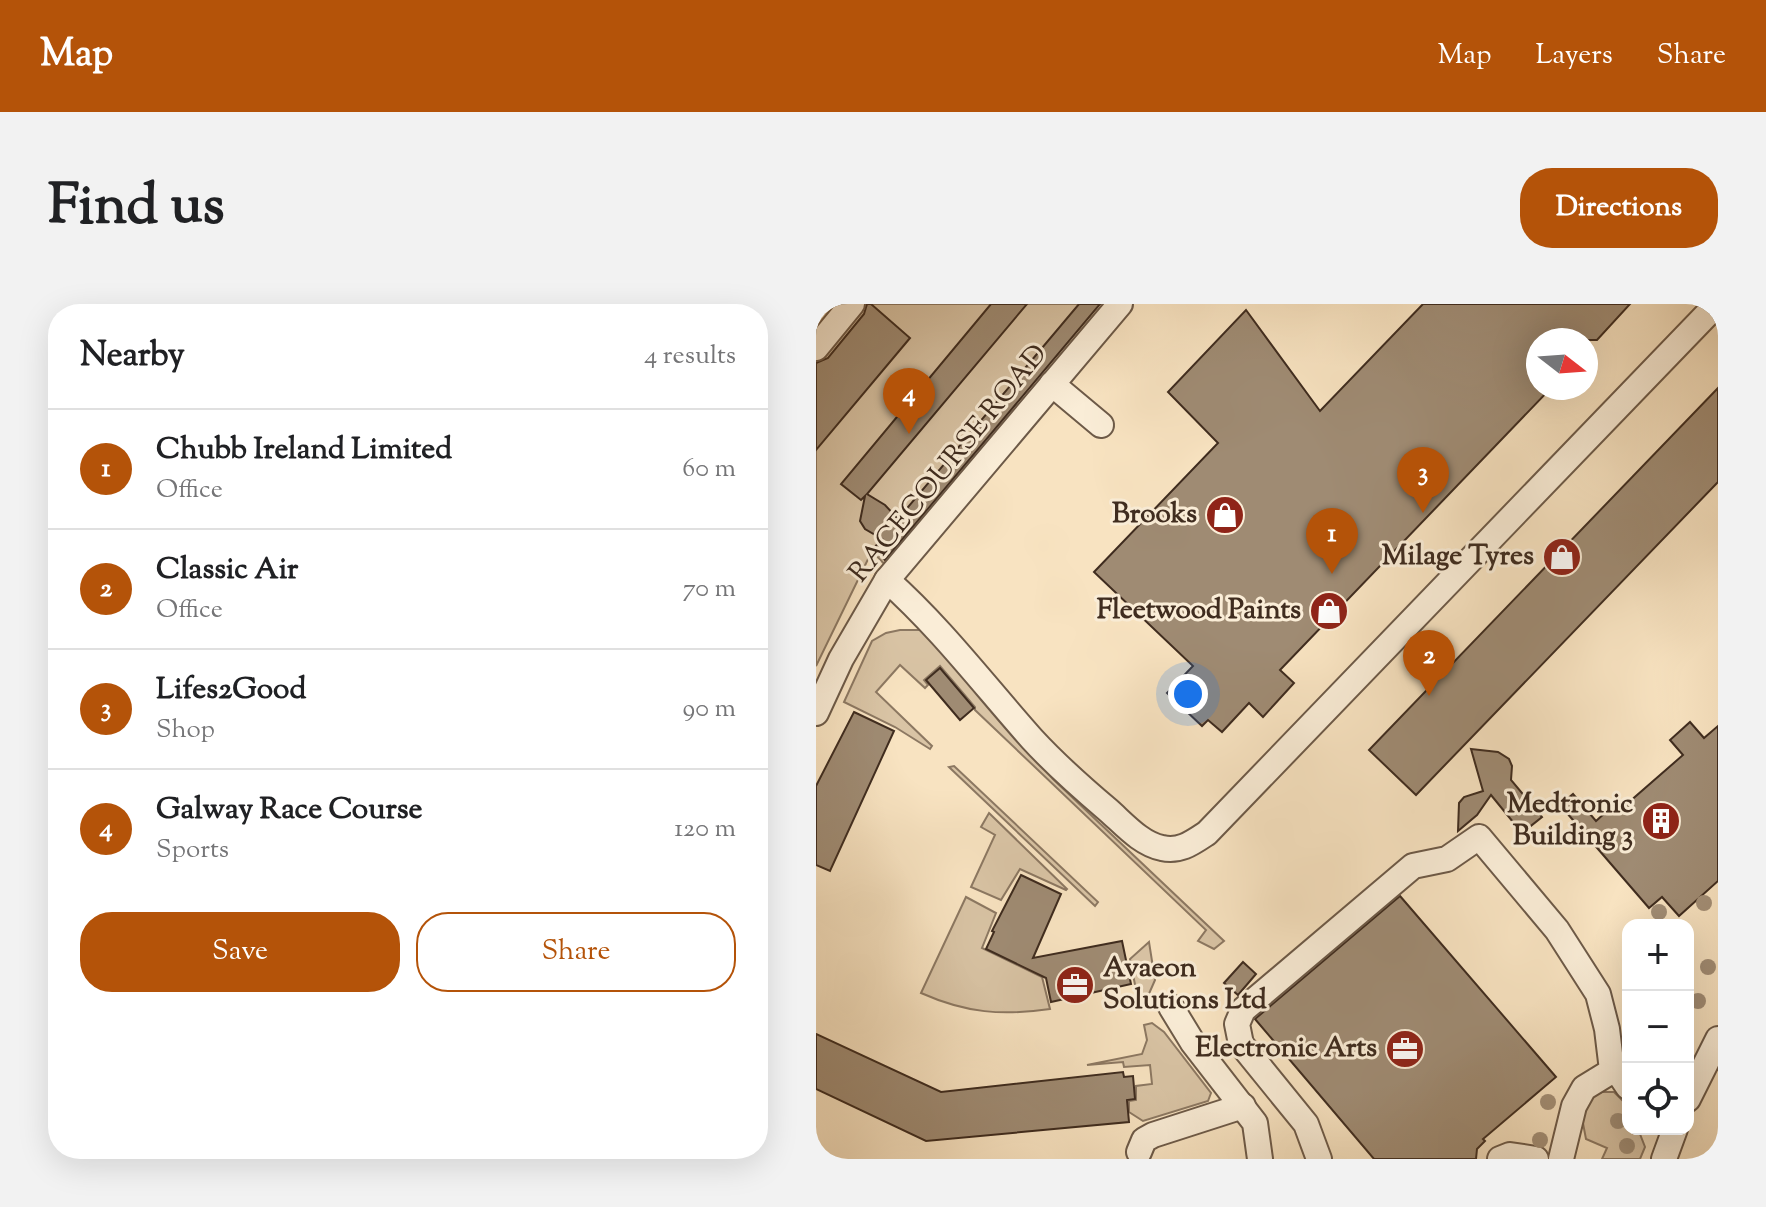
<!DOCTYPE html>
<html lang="en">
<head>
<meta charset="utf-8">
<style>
	:root { --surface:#fff; --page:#f2f2f2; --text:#202124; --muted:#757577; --line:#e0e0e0; --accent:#b45309 }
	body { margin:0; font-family:"Sorts Mill Goudy",serif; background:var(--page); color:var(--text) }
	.controls { position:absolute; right:24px; bottom:24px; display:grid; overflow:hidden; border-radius:16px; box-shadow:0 8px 32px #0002 }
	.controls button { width:72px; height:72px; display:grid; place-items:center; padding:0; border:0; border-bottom:2px solid var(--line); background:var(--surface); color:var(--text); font:40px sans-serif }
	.compass { position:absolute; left:710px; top:24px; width:72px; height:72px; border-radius:50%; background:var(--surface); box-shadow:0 8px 32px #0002; rotate:107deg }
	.you { position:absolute; left:372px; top:390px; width:28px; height:28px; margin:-20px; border:6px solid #fff; border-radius:50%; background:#1a73e8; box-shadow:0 0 0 12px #1a73e833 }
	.badge { display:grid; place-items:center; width:52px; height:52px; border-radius:50%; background:var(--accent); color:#fff; font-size:26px; font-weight:700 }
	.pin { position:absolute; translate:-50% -66px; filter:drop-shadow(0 2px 4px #0008) }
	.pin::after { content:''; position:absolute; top:42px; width:28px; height:24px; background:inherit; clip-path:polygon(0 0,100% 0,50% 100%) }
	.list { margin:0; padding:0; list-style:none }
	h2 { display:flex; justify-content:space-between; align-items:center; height:104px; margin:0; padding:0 32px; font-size:34px }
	h2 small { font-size:26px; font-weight:400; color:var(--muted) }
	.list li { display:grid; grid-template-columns:52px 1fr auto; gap:24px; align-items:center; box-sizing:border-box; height:120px; padding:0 32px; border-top:2px solid var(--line) }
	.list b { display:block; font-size:30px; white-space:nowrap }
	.list p { margin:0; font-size:26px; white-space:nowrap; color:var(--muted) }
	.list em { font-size:26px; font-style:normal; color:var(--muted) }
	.actions { display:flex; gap:16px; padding:24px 32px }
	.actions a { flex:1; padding:18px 0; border:2px solid var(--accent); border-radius:32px; text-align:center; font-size:28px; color:var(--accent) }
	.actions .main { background:var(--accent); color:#fff }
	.icon { flex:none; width:44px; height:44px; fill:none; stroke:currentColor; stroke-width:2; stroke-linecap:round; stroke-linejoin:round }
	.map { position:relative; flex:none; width:902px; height:855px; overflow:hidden; border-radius:32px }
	header { display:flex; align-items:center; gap:48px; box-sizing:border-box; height:112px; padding:0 40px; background:var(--accent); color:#fff }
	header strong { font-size:38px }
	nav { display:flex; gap:44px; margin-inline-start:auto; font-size:28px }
	.intro { display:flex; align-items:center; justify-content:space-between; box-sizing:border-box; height:192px; padding:0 48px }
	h1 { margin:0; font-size:56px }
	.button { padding:20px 36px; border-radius:32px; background:var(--accent); color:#fff; font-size:28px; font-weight:700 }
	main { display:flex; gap:48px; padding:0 48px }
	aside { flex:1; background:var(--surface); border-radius:32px; box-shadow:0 8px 32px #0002 }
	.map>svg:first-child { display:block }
	.green { fill:#d9c4a5; stroke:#8c7862; stroke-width:2 }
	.building { fill:#9f8b73; stroke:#3f2c1f; stroke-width:2 }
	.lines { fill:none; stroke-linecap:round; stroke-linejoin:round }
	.minor-casing { stroke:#6d5a48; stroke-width:28 }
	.minor { stroke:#faedd7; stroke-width:24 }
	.tree { fill:#a38f77 }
	.labels { text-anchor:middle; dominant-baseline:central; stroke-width:6; stroke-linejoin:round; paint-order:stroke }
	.street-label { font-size:28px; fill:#3f2c1f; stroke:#faedd7 }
	.poi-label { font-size:28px; font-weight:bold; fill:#3f2c1f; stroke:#faedd7; text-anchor:end }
</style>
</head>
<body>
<header>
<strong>Map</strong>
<nav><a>Map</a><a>Layers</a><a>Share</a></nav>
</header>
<div class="intro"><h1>Find us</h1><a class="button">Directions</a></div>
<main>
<aside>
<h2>Nearby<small>4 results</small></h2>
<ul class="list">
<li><span class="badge">1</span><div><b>Chubb Ireland Limited</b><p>Office</p></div><em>60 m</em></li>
<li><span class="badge">2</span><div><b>Classic Air</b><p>Office</p></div><em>70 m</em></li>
<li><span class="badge">3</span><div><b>Lifes2Good</b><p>Shop</p></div><em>90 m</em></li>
<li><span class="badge">4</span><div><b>Galway Race Course</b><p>Sports</p></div><em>120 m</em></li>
</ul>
<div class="actions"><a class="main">Save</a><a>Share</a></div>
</aside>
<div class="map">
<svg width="902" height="855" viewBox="0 0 902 855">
	<rect width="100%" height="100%" fill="#f8e3c1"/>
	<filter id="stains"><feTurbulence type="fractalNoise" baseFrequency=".0025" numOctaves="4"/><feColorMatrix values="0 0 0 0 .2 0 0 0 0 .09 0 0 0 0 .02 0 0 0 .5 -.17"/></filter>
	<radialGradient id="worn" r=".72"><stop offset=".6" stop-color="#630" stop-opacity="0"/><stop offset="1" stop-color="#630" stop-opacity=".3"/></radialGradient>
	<g class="green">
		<path d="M0,0H295L73,265L56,247L0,362Z"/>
		<path d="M84,326H104L117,333L237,475L408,637L398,645L382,637L390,626L159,406V403L124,362L108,376L112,381L109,384L84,361L60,388L116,442L114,445L79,423L28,398L56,337L70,329Z"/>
		<path d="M138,462L282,598L279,602L133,463Z"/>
		<path d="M173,509L251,585L250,586L204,565L185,596L155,583L179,531L165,523Z"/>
		<path d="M150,593L180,609L166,644L226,673L234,705C186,712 150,709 105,689Z"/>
		<path d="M333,638L339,676L332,692L322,696L314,655Z"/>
		<path d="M336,719L348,728L395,789L392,797L327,817L313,808V797L320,796V782L336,780L334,761L308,763L307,758L271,761L326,750L331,736L328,721Z"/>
		<path d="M786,788H798L812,802V825H822L829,843L824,855H786L791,844L770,835L765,809L775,791Z"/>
	</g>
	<g class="building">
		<path d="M51,0H55L94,34L0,146V59L12,54L48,10Z"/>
		<path d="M175,0H211L51,190L69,201L82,215L263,0H284L69,256L57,245L66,235L49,225L44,217L49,192L45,196L25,180Z"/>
		<path d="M607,0H814L781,36H722V84H735L464,366L478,379L447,413L433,399L406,428L392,416L386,422L351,389L377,362L278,268L402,139L352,88L430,6L504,107Z"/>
		<path d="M902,84V178L600,491L553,446Z"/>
		<path d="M124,364L158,404L144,416L110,376Z"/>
		<path d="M38,408L78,427L14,567L0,561V482Z"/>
		<path d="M874,418L888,434L902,422V577L863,612L846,593L833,604L744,501L757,490L780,517L800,499L805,505L867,451L854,436Z"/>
		<path d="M655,445L682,448L693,455L696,462L695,476L726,513L706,529L675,491L661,511L642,527L643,499L648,493L667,487Z"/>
		<path d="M205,571L245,590L217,654L306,637L315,680L235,698L230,674L170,645L178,628L176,627Z"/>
		<path d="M584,592L740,773L667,835L669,837L661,845L660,855H558L439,715Z"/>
		<path d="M427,658L440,670L422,691L408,679Z"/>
		<path d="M0,730L125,788L307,768L308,773L317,772L319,795L311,796L313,818L110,837L0,785Z"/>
	</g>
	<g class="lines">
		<g class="minor-casing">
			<g id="minor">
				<path d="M0,44L36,0"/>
				<path d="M236,80L285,121"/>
				<path d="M71,276C125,324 168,381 216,435C239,460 266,484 292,506C308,520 325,540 346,544C364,548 376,539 391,529L901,0"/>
				<path d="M0,409L25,355L71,276L304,0"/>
				<path d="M355,703L377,739L439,819L444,855"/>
				<path d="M872,795L902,735"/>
				<path d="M323,848L328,836L337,831L427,802"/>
				<path d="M503,855L490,820L425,740L421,720L427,706L597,562L631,555L663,533L741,626L782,690L791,725L795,758L812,783"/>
				<path d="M684,855L694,851L720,855"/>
				<path d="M745,855L758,802L768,784L799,765"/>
				<path d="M848,855L859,825"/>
			</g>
		</g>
		<use href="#minor" class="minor"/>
	</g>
	<g class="tree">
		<circle cx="888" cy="599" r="8"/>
		<circle cx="843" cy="608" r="8"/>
		<circle cx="892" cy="663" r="8"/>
		<circle cx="882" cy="697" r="8"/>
		<circle cx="732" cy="798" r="8"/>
		<circle cx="802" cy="817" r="8"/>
		<circle cx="724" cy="836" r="8"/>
		<circle cx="811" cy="842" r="8"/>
	</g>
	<defs>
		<g id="shop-disc" transform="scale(2)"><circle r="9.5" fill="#8f2418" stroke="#faedd7"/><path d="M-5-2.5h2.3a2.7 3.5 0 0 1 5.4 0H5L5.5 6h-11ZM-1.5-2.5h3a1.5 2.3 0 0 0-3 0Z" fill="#fff"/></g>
		<g id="building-disc" transform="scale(2)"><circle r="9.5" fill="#8f2418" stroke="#faedd7"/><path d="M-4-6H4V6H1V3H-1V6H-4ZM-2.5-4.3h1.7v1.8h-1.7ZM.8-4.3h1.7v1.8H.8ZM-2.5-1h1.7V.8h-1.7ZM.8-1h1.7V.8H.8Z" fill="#fff"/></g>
		<g id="office-disc" transform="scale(2)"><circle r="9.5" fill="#8f2418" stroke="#faedd7"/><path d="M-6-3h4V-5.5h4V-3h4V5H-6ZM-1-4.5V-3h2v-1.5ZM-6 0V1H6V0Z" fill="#fff"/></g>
	</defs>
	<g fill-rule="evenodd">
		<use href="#shop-disc" x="409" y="211"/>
		<use href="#shop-disc" x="746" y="253"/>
		<use href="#shop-disc" x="513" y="307"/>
		<use href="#building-disc" x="845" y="517"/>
		<use href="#office-disc" x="259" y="681"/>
		<use href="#office-disc" x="589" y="745"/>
	</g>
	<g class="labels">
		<g class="street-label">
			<text transform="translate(133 160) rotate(-51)">RACECOURSE ROAD</text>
		</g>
		<g class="poi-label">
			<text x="381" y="211">Brooks</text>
			<text x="718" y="253">Milage Tyres</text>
			<text x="485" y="307">Fleetwood Paints</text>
			<text x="817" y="501">Medtronic<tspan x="817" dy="32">Building 3</tspan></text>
			<text x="287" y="665" text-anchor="start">Avaeon<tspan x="287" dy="32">Solutions Ltd</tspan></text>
			<text x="561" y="745">Electronic Arts</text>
		</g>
	</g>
	<rect width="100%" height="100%" filter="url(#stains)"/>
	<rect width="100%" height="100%" fill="url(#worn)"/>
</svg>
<div class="controls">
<button>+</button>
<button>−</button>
<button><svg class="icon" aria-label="locate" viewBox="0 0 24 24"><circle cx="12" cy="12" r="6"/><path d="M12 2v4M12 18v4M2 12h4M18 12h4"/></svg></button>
</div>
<svg class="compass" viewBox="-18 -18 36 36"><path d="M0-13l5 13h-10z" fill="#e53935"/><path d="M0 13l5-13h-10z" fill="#757577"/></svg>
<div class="you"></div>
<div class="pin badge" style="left:516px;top:270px">1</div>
<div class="pin badge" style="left:613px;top:392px">2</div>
<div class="pin badge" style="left:607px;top:209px">3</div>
<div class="pin badge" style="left:93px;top:130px">4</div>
</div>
</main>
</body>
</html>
